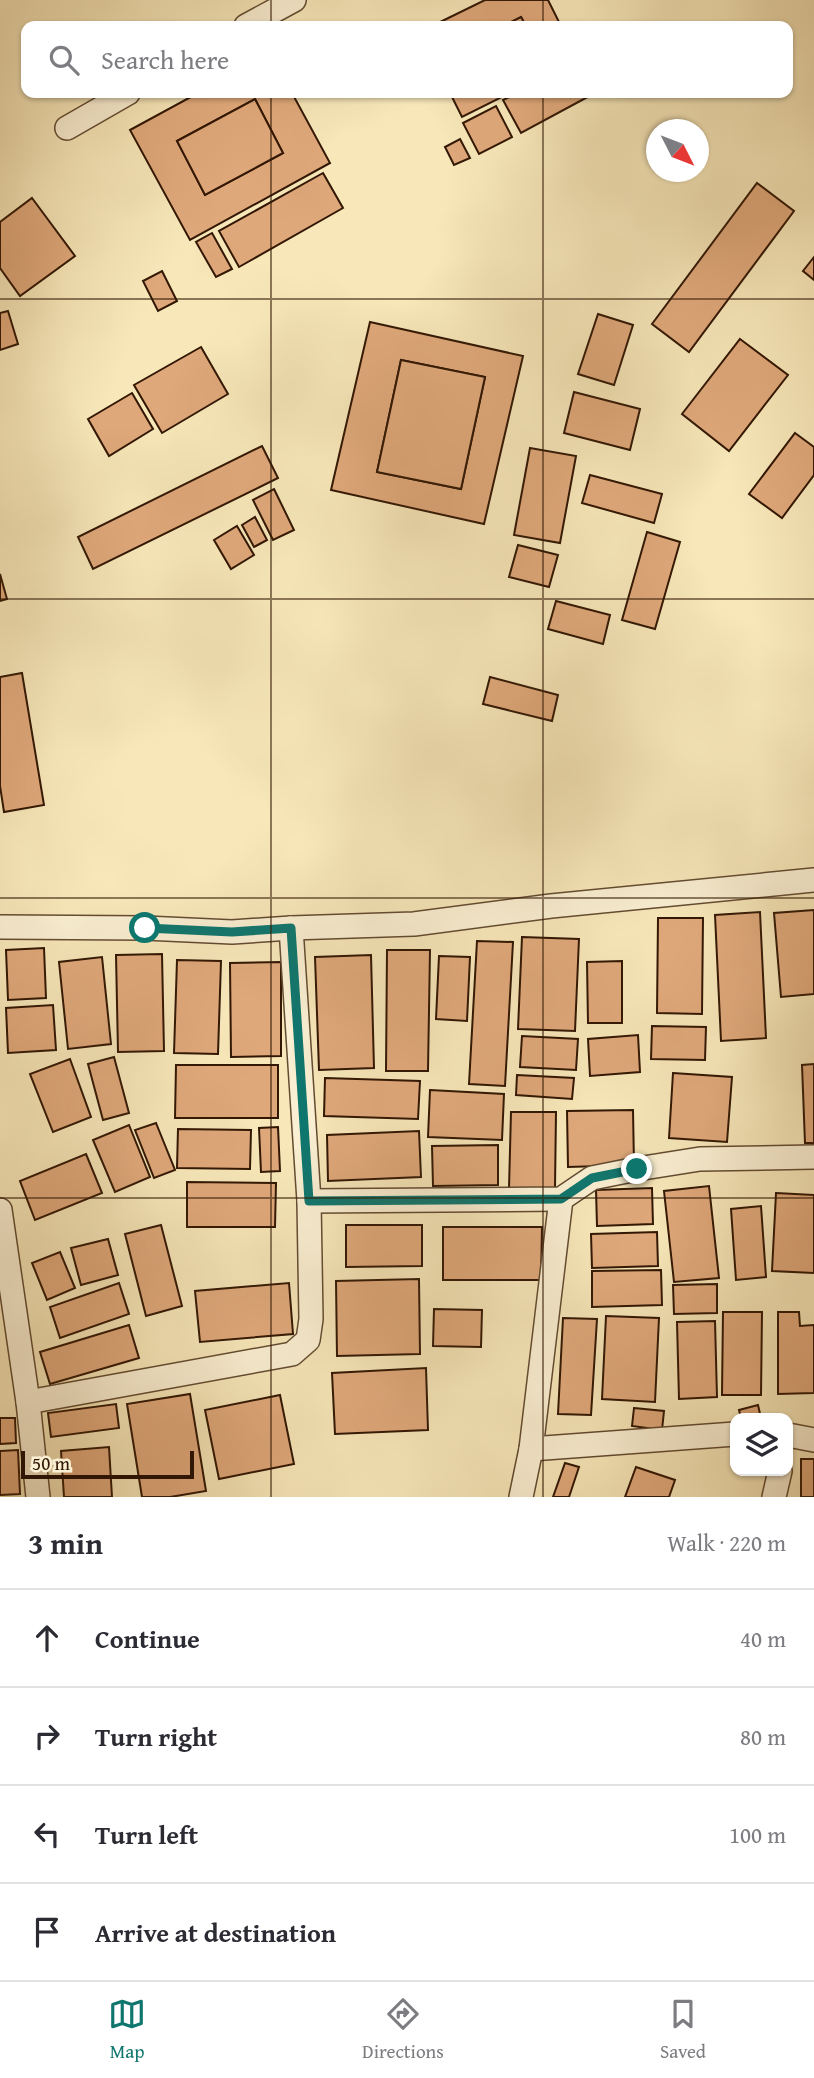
<!DOCTYPE html>
<html lang="en">
<head>
<meta charset="utf-8">
<style>
	:root { --surface:#fff; --page:#f7f7f7; --text:#2b2b33; --muted:#7c7c81; --line:#e1e1e2; --accent:#0f766e }
	body { margin:0; font-family:"Gentium Book Plus",serif; background:var(--page); color:var(--text) }
	.controls { position:absolute; right:21px; bottom:21px; display:grid; overflow:hidden; border-radius:14px; box-shadow:0 2px 5px #0004 }
	.controls button { width:63px; height:63px; display:grid; place-items:center; padding:0; border:0; border-bottom:2px solid var(--line); background:var(--surface); color:var(--text); font:35px sans-serif }
	.compass { position:absolute; left:646px; top:119px; width:63px; height:63px; border-radius:50%; background:var(--surface); box-shadow:0 2px 5px #0004; rotate:132deg }
	.scale { position:absolute; left:21px; bottom:18px; width:173px; box-sizing:border-box; padding-left:7px; border:4px solid #321704; border-top:0; font-size:19px; line-height:24px; white-space:nowrap; color:#321704; -webkit-text-stroke:5px #faefd2; paint-order:stroke }
	.stop { position:absolute; width:21px; height:21px; margin:-16px; border:5px solid #0f766e; border-radius:50%; background:#fff }
	.stop.end { background:#0f766e; border-color:#fff; box-shadow:0 2px 7px #0008 }
	.list { margin:0; padding:0; list-style:none }
	h2 { display:flex; justify-content:space-between; align-items:center; height:91px; margin:0; padding:0 28px; font-size:30px }
	h2 small { font-size:23px; font-weight:400; color:var(--muted) }
	.list li { display:grid; grid-template-columns:46px 1fr auto; gap:21px; align-items:center; box-sizing:border-box; height:98px; padding:0 28px; border-top:2px solid var(--line) }
	.list b { display:block; font-size:26px; white-space:nowrap }
	.list em { font-size:23px; font-style:normal; color:var(--muted) }
	.icon { flex:none; width:38px; height:38px; fill:none; stroke:currentColor; stroke-width:2; stroke-linecap:round; stroke-linejoin:round }
	.map { position:relative; flex:none; width:814px; height:1497px; overflow:hidden }
	.search { position:absolute; background:var(--surface); box-shadow:0 2px 5px #0004; left:21px; right:21px; top:21px; height:77px; display:flex; align-items:center; gap:18px; box-sizing:border-box; padding:0 24px; border-radius:14px; color:var(--muted); font-size:26px }
	.sheet { height:483px; background:var(--surface) }
	nav { display:flex; justify-content:space-around; align-items:center; box-sizing:border-box; height:98px; border-top:2px solid var(--line); background:var(--surface); font-size:19px; color:var(--muted) }
	nav a { display:grid; justify-items:center; gap:4px }
	nav .on { color:var(--accent) }
	.map>svg:first-child { display:block }
	.building { fill:#dfa87a; stroke:#321704; stroke-width:2; fill-rule:evenodd }
	.lines { fill:none; stroke-linecap:round; stroke-linejoin:round }
	.street-casing { stroke:#634b31; stroke-width:26 }
	.street { stroke:#faefd2; stroke-width:23 }
	.route { stroke:#0f766e; stroke-width:9 }
	.grid { fill:none; stroke:#321704; stroke-width:2; stroke-opacity:0.55 }
</style>
</head>
<body>
<div class="map">
<svg width="814" height="1497" viewBox="0 0 814 1497">
	<rect width="100%" height="100%" fill="#f7e7b9"/>
	<filter id="stains"><feTurbulence type="fractalNoise" baseFrequency=".00286" numOctaves="4"/><feColorMatrix values="0 0 0 0 .2 0 0 0 0 .09 0 0 0 0 .02 0 0 0 .5 -.17"/></filter>
	<radialGradient id="worn" r=".72"><stop offset=".6" stop-color="#630" stop-opacity="0"/><stop offset="1" stop-color="#630" stop-opacity=".3"/></radialGradient>
	<g class="building">
		<path d="M485,0H548L561,26H526L521,17L503,26H432Z"/>
		<path d="M521,17L526,26H503Z"/>
		<path d="M198,93H292L330,163L190,240L130,130ZM255,99L283,153L205,195L177,141Z"/>
		<path d="M450,93H510L462,117Z"/>
		<path d="M518,93H595L521,133L503,100Z"/>
		<path d="M255,99L283,153L205,195L177,141Z"/>
		<path d="M496,106L512,137L479,154L463,123Z"/>
		<path d="M460,139L470,158L454,165L445,147Z"/>
		<path d="M323,173L343,208L239,267L219,231Z"/>
		<path d="M757,183L794,211L689,352L652,324Z"/>
		<path d="M32,198L75,256L20,296L0,268V222Z"/>
		<path d="M212,233L232,269L216,277L196,242Z"/>
		<path d="M814,257V280L803,271Z"/>
		<path d="M162,271L177,301L158,311L143,281Z"/>
		<path d="M8,311L18,344L0,350V313Z"/>
		<path d="M598,314L633,325L614,385L578,374Z"/>
		<path d="M370,322L523,356L484,524L331,490ZM401,360L485,377L461,489L377,472Z"/>
		<path d="M740,339L788,375L729,451L682,414Z"/>
		<path d="M201,347L228,394L162,433L134,385Z"/>
		<path d="M401,360L485,377L461,489L377,472Z"/>
		<path d="M574,392L640,409L630,450L564,433Z"/>
		<path d="M132,393L153,429L109,456L88,419Z"/>
		<path d="M795,433L814,447V475L782,518L749,494Z"/>
		<path d="M262,446L278,478L93,569L78,537Z"/>
		<path d="M530,448L576,456L560,543L514,535Z"/>
		<path d="M590,475L662,494L654,523L582,503Z"/>
		<path d="M274,489L294,530L273,540L253,500Z"/>
		<path d="M255,517L267,540L254,547L242,525Z"/>
		<path d="M237,526L254,555L231,569L214,540Z"/>
		<path d="M647,532L680,542L655,629L622,620Z"/>
		<path d="M518,545L558,555L549,587L509,577Z"/>
		<path d="M0,574L7,599L0,601Z"/>
		<path d="M556,601L610,615L603,644L548,629Z"/>
		<path d="M22,673L44,805L4,812L0,786V677Z"/>
		<path d="M490,677L558,695L552,721L483,704Z"/>
		<path d="M814,910V994L781,997L774,913Z"/>
		<path d="M760,912L766,1038L721,1041L715,915Z"/>
		<path d="M658,918H703L702,1014L657,1013Z"/>
		<path d="M522,937L579,939L575,1031L518,1029Z"/>
		<path d="M477,941L513,942L505,1086L469,1084Z"/>
		<path d="M44,948L46,998L8,1000L6,950Z"/>
		<path d="M387,950H430L428,1071H386Z"/>
		<path d="M162,954L164,1051L118,1052L116,955Z"/>
		<path d="M371,955L374,1068L319,1070L315,957Z"/>
		<path d="M439,956L470,957L467,1021L436,1019Z"/>
		<path d="M102,957L111,1044L68,1049L59,962Z"/>
		<path d="M177,960L221,961L218,1054L174,1053Z"/>
		<path d="M622,961V1023H588L587,962Z"/>
		<path d="M281,962V1056L231,1057L230,963Z"/>
		<path d="M53,1005L56,1050L8,1053L6,1008Z"/>
		<path d="M652,1026L706,1027L705,1060L651,1059Z"/>
		<path d="M638,1035L640,1072L590,1076L588,1039Z"/>
		<path d="M522,1036L578,1039L576,1070L520,1067Z"/>
		<path d="M114,1057L129,1113L103,1120L88,1064Z"/>
		<path d="M70,1059L91,1117L53,1132L30,1074Z"/>
		<path d="M814,1064V1143H805L802,1065Z"/>
		<path d="M176,1065H278V1118H175Z"/>
		<path d="M673,1073L732,1077L727,1142L669,1138Z"/>
		<path d="M517,1075L574,1078L572,1099L516,1095Z"/>
		<path d="M325,1078L420,1081L418,1119L324,1116Z"/>
		<path d="M430,1090L504,1094L502,1140L428,1137Z"/>
		<path d="M633,1110L634,1165L568,1167L567,1111Z"/>
		<path d="M511,1112H556L555,1188H509Z"/>
		<path d="M156,1123L175,1170L154,1178L135,1130Z"/>
		<path d="M129,1125L150,1177L115,1192L93,1140Z"/>
		<path d="M278,1127L280,1171L261,1172L259,1128Z"/>
		<path d="M178,1129L251,1130L250,1169L177,1168Z"/>
		<path d="M419,1131L421,1177L328,1181L327,1135Z"/>
		<path d="M498,1145V1185L433,1186L432,1146Z"/>
		<path d="M86,1154L102,1193L35,1220L20,1181Z"/>
		<path d="M187,1182L276,1183L275,1227H187Z"/>
		<path d="M709,1186L719,1278L674,1282L664,1191Z"/>
		<path d="M652,1188L653,1224L597,1226L596,1190Z"/>
		<path d="M776,1193L814,1195V1273L772,1271Z"/>
		<path d="M761,1206L766,1277L736,1280L731,1209Z"/>
		<path d="M161,1225L182,1306L146,1316L125,1234Z"/>
		<path d="M346,1225H422V1266L346,1267Z"/>
		<path d="M443,1227H542L541,1280H443Z"/>
		<path d="M657,1232L658,1266L592,1268L591,1234Z"/>
		<path d="M108,1239L118,1275L81,1285L71,1248Z"/>
		<path d="M60,1252L75,1288L47,1300L32,1263Z"/>
		<path d="M661,1270L662,1305L592,1307V1271Z"/>
		<path d="M419,1279L420,1354L337,1356L336,1281Z"/>
		<path d="M119,1283L129,1314L60,1338L50,1307Z"/>
		<path d="M289,1283L293,1334L200,1342L195,1291Z"/>
		<path d="M717,1284V1313L674,1314L673,1285Z"/>
		<path d="M434,1309L482,1310L481,1347L433,1346Z"/>
		<path d="M723,1312H762L761,1395H722Z"/>
		<path d="M778,1312H799L800,1326L814,1325V1393L778,1394Z"/>
		<path d="M606,1316L659,1318L655,1402L602,1399Z"/>
		<path d="M563,1318L597,1319L591,1415L558,1414Z"/>
		<path d="M715,1321L717,1397L679,1399L677,1322Z"/>
		<path d="M129,1325L139,1358L50,1384L40,1352Z"/>
		<path d="M426,1368L428,1430L335,1434L332,1373Z"/>
		<path d="M190,1394L206,1491L170,1497H142L127,1404Z"/>
		<path d="M280,1395L294,1464L219,1479L205,1410Z"/>
		<path d="M116,1404L119,1428L51,1437L48,1413Z"/>
		<path d="M758,1405L761,1418H741L739,1410Z"/>
		<path d="M634,1408L664,1411L662,1430L632,1426Z"/>
		<path d="M0,1418H15L16,1443L0,1444Z"/>
		<path d="M109,1447L112,1497H64L61,1451Z"/>
		<path d="M18,1450L20,1494L0,1495V1451Z"/>
		<rect x="801" y="1459" width="13" height="38"/>
		<path d="M565,1463L579,1467L569,1497H553Z"/>
		<path d="M636,1467L675,1480L669,1497H625Z"/>
	</g>
	<g class="lines">
		<g class="street-casing">
			<g id="street">
				<path d="M246,26L294,0"/>
				<path d="M67,128L128,93"/>
				<path d="M0,927L145,928L232,932L291,928L414,924L551,906L814,880"/>
				<path d="M309,1201L561,1199L592,1178L637,1169L700,1159L814,1157"/>
				<path d="M0,1210L28,1402"/>
				<path d="M788,1435L814,1440"/>
				<path d="M531,1449L735,1434"/>
				<path d="M38,1497L28,1402L292,1354L308,1340L311,1319L309,1201L291,928"/>
				<path d="M521,1497L531,1449L561,1199"/>
				<path d="M774,1497L780,1471"/>
			</g>
		</g>
		<use href="#street" class="street"/>
	</g>
	<g class="lines">
		<path class="route" d="M145,928L232,932L291,928L309,1201L561,1199L592,1178L637,1169"/>
	</g>
	<path class="grid" d="M271,0V26M543,0V26M271,93V1497M543,93V1497M0,299H814M0,599H814M0,898H814M0,1198H814"/>
	<rect width="100%" height="100%" filter="url(#stains)"/>
	<rect width="100%" height="100%" fill="url(#worn)"/>
</svg>
<div class="controls">
<button><svg class="icon" aria-label="layers" viewBox="0 0 24 24"><path d="M12 4l9 5-9 5-9-5zM3 14l9 5 9-5"/></svg></button>
</div>
<svg class="compass" viewBox="-18 -18 36 36"><path d="M0-13l5 13h-10z" fill="#e53935"/><path d="M0 13l5-13h-10z" fill="#7c7c81"/></svg>
<div class="scale">50 m</div>
<div class="stop" style="left:145px;top:928px"></div>
<div class="stop end" style="left:637px;top:1169px"></div>
<div class="search"><svg class="icon" aria-label="search" viewBox="0 0 24 24"><circle cx="10" cy="10" r="6"/><path d="M15 15l6 6"/></svg>Search here</div>
</div>
<section class="sheet">
<h2>3 min<small>Walk · 220 m</small></h2>
<ul class="list">
<li><svg class="icon" aria-label="ahead" viewBox="0 0 24 24"><path d="M12 20V5M6 11l6-6 6 6"/></svg><div><b>Continue</b></div><em>40 m</em></li>
<li><svg class="icon" aria-label="right" viewBox="0 0 24 24"><path d="M7 20v-9h11M14 6l5 5-5 5"/></svg><div><b>Turn right</b></div><em>80 m</em></li>
<li><svg class="icon" aria-label="left" viewBox="0 0 24 24"><path d="M17 20v-9H6M10 6l-5 5 5 5"/></svg><div><b>Turn left</b></div><em>100 m</em></li>
<li><svg class="icon" aria-label="arrive" viewBox="0 0 24 24"><path d="M6 21V4h12l-3 4 3 4H6"/></svg><div><b>Arrive at destination</b></div></li>
</ul>
</section>
<nav>
<a class="on"><svg class="icon" aria-label="map" viewBox="0 0 24 24"><path d="M3 6l6-2 6 2 6-2v14l-6 2-6-2-6 2zM9 4v14M15 6v14"/></svg>Map</a>
<a><svg class="icon" aria-label="directions" viewBox="0 0 24 24"><path d="M12 3l9 9-9 9-9-9zM9 14v-3h6M13 9l2 2-2 2"/></svg>Directions</a>
<a><svg class="icon" aria-label="saved" viewBox="0 0 24 24"><path d="M7 4h10v16l-5-4-5 4z"/></svg>Saved</a>
</nav>
</body>
</html>
